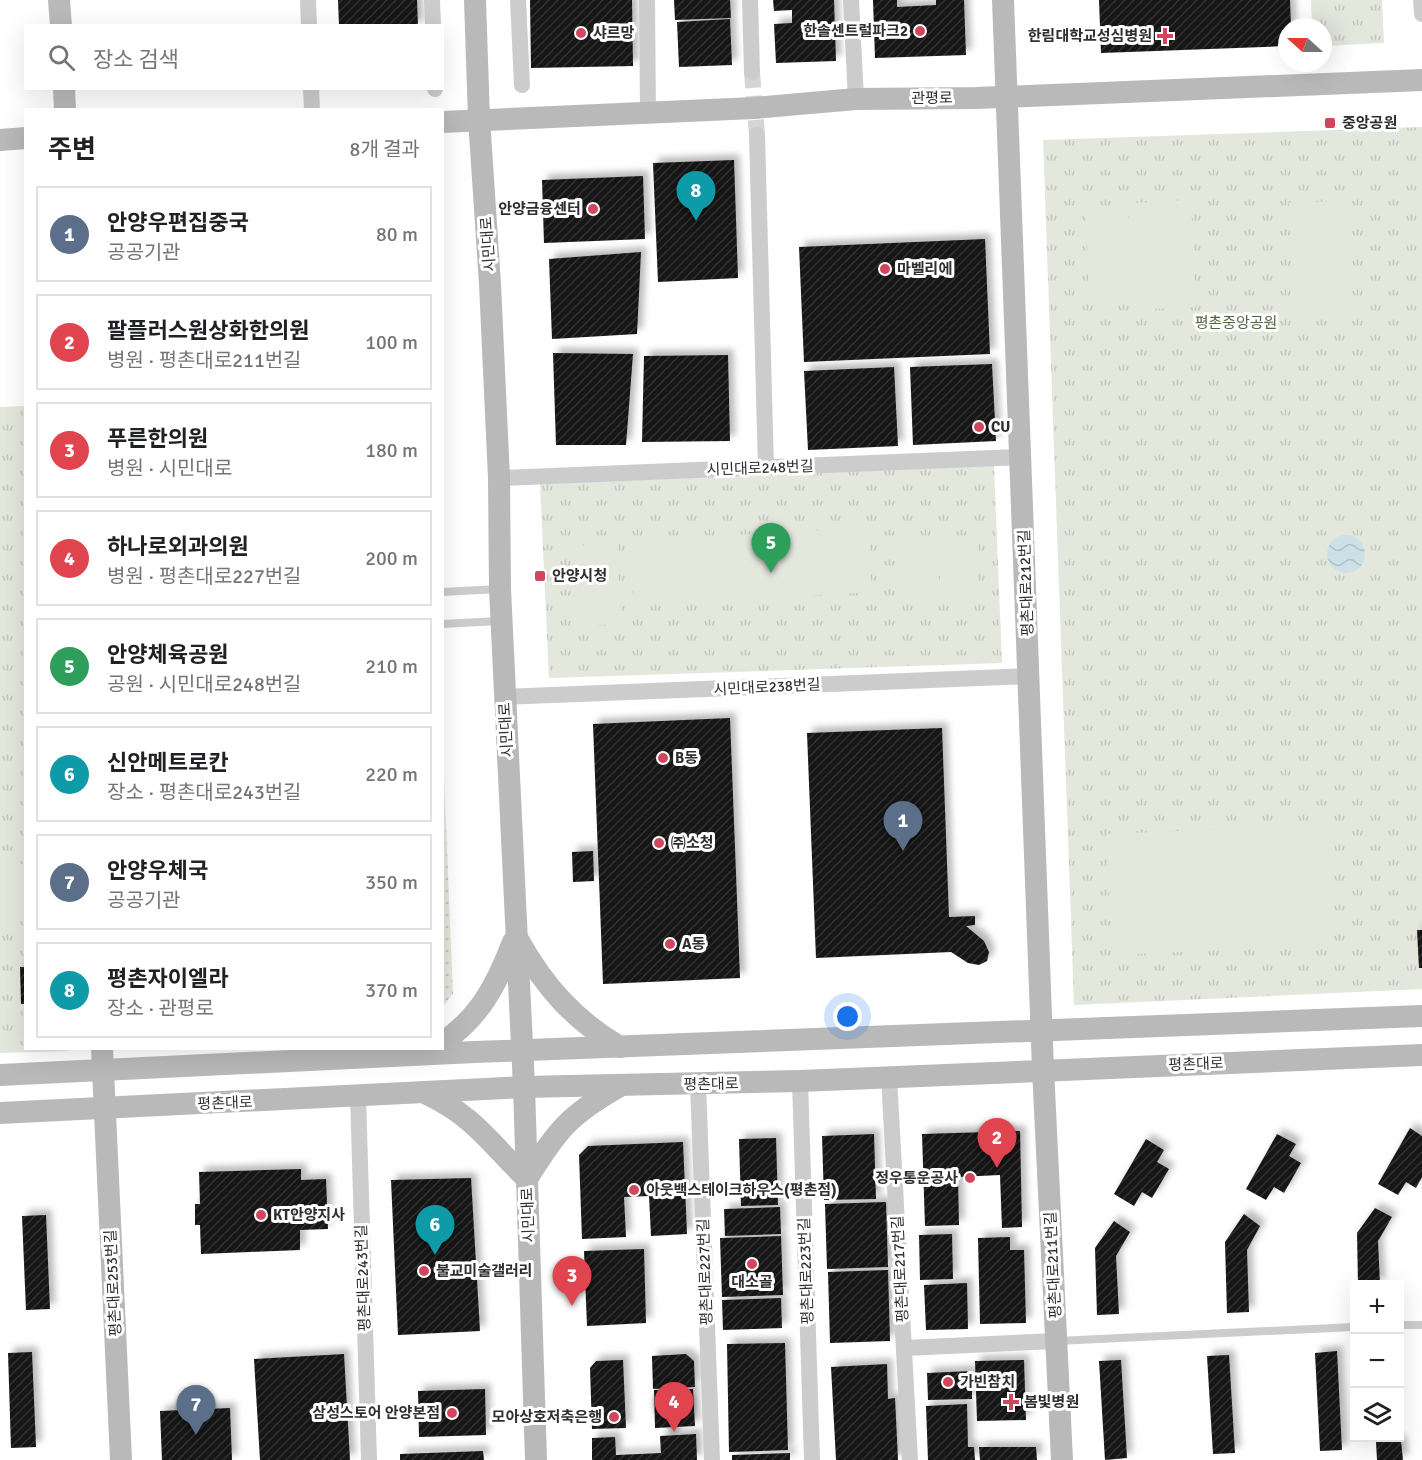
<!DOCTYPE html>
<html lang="ko">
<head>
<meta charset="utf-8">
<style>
	:root { --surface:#fff; --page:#f6f6f6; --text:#202124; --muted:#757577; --line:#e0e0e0; --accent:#0b8043 }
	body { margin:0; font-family:Signika,"Noto Sans KR",sans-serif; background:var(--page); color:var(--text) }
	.controls { position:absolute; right:18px; bottom:18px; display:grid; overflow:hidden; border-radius:0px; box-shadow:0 6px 24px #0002 }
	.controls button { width:54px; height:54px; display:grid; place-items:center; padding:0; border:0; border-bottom:2px solid var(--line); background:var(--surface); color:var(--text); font:30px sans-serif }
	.compass { position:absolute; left:1278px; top:18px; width:54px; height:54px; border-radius:50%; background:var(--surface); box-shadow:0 6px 24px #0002; rotate:291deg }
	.you { position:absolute; left:848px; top:1017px; width:21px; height:21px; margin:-15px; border:4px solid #fff; border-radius:50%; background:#1a73e8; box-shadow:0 0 0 9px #1a73e833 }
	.badge { display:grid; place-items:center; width:39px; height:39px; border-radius:50%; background:var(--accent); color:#fff; font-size:20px; font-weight:700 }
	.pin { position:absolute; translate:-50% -50px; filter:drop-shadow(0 2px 3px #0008) }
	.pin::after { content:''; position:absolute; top:32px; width:21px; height:18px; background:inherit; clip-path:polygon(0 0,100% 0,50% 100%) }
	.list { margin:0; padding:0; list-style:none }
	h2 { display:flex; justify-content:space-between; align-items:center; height:78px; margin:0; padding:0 24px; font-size:26px }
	h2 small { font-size:20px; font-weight:400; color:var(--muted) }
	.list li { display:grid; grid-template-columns:39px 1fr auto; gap:18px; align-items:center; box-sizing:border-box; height:96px; margin:0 12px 12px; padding:0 12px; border:2px solid var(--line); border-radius:0px }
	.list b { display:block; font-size:22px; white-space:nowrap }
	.list p { margin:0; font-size:20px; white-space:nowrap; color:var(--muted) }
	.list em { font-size:20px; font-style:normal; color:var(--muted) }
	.icon { flex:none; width:33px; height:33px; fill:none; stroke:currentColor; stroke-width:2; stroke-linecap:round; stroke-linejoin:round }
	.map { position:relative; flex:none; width:1422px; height:1460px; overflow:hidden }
	.search { position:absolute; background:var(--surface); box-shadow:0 6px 24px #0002; left:24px; top:24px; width:420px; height:66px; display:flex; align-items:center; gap:15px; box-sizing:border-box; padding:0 21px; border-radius:0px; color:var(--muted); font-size:22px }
	.panel { position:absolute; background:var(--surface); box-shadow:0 6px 24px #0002; left:24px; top:108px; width:420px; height:942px; border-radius:0px }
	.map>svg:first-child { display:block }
	.grass { fill:url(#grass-dots) }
	.park { fill:url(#park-tufts) }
	.garden { fill:#e3e7dc }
	.water { fill:url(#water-waves) }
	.building { fill:url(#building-hatch); filter:url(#shadow) }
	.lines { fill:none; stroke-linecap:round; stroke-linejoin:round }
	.street-tunnel { stroke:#d5d5d5; stroke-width:16; stroke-dasharray:16 8; stroke-linecap:butt }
	.lane { stroke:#ccc; stroke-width:8 }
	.street { stroke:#ccc; stroke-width:16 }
	.secondary { stroke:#b9b9b9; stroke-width:22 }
	.poi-dot { fill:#d1465f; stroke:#fff; stroke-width:2 }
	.labels { text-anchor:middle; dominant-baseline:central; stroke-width:6; stroke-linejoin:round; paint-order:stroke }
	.poi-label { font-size:15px; font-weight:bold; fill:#2f2f2f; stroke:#fff; text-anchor:start }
	.street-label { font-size:15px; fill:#2f2f2f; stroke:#fff }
	.park-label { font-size:15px; fill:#566641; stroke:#fff }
</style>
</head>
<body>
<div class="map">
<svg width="1422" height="1460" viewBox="0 0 1422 1460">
	<defs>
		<pattern id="grass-dots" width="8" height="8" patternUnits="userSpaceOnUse" patternTransform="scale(1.5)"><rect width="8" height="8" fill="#e3e7dc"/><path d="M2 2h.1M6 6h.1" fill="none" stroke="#c3c6bd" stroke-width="1.8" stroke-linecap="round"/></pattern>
		<pattern id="park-tufts" width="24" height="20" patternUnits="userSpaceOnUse" patternTransform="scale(1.5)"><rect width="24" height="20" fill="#e3e7dc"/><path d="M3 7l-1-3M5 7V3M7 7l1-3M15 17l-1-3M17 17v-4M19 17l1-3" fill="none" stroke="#c3c6bd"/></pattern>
		<pattern id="water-waves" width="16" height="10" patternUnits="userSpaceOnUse" patternTransform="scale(1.5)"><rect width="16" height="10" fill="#cde0e8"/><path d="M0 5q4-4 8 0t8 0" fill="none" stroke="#b0c0c7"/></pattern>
		<pattern id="building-hatch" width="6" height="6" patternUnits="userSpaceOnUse" patternTransform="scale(1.5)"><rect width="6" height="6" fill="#161616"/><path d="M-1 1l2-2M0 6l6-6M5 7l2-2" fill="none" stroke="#303030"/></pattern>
		<filter id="shadow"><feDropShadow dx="5.5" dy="-5.5" stdDeviation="3" flood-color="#0004"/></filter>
	</defs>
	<rect width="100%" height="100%" fill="#fff"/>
	<path class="grass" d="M442,730L453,994L443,1006H442Z"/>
	<g class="park">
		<path d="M1311,0H1382L1384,43L1323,46V27H1312Z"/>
		<path d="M1422,127V989L1074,1005L1043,140Z"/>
		<path d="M26,406V1048L68,1049V1051L0,1053V407Z"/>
		<path d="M994,465L1002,663L549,678L540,484Z"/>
	</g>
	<g class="garden">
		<path d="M1191,200L1196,307L1136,310L1131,203Z"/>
		<path d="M1347,201L1352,313L1293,315L1289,203Z"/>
		<path d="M1128,213L1131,297L1089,299L1086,214Z"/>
		<path d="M868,528L872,592L634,605L631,540Z"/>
		<path d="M977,537L979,601L941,603L938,538Z"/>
		<path d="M897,539H935L936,603L899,604Z"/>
		<path d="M617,544L621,624L573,626L570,546Z"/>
		<path d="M1328,825L1333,945L1112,955L1107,834Z"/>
		<path d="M23,864L25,919L0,920V865Z"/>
	</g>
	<circle class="water" cx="1346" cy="554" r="19"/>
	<g class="building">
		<path d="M338,0H417L418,26H339Z"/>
		<path d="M530,0H632L633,66L531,68Z"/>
		<path d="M674,0H730L731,18L675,20Z"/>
		<path d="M773,0H834L836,61L776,63L774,24L792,23V10L774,11Z"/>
		<path d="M873,0H897V7L936,5V0H964L966,55L875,58Z"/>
		<path d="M1099,0H1290L1291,27H1287V46L1101,53Z"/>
		<path d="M730,19L732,65L679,67L677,22Z"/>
		<path d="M734,160L738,278L658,282L653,163Z"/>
		<path d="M643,176L645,239L544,243L542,180Z"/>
		<path d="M985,239L990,354L804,362L799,247Z"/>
		<path d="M641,252L637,334L552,339L549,259Z"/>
		<path d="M553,353L633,354L626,445H556Z"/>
		<path d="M728,355L730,441L642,442L644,356Z"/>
		<path d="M992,364L996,441L913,445L910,367Z"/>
		<path d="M894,367L898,446L808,450L804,371Z"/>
		<path d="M730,718L740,978L603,984L593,724Z"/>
		<path d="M942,728L949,917L975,916V925L966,926L984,941L989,952L987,961L979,965L968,963L951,952L816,958L807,733Z"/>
		<path d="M593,851L594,881L573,882L572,852Z"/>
		<path d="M1417,930H1422V968H1419Z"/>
		<path d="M20,967H26V1004H21Z"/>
		<path d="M1410,1128L1422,1136V1177L1416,1188L1406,1182L1398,1195L1378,1184Z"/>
		<path d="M1020,1131L1022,1227L1002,1228L1000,1175L958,1177L959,1225L925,1226L922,1134Z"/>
		<path d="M874,1134L876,1199L824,1200L822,1136Z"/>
		<path d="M1277,1134L1296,1144L1289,1156L1301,1163L1284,1193L1274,1187L1266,1200L1246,1189Z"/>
		<path d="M776,1138L778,1205L741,1206L739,1139Z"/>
		<path d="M1146,1139L1164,1150L1157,1162L1169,1169L1152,1198L1142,1192L1134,1206L1114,1194Z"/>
		<path d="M683,1142L687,1234L651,1236L649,1196L624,1197L626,1237L582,1239L579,1155L588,1146Z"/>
		<path d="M301,1169V1180L326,1179L328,1229L300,1230V1250L201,1254L200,1225H195V1204H200L199,1172Z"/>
		<path d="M471,1178L480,1331L398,1335L391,1180Z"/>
		<path d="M886,1202L888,1267L827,1269L825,1204Z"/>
		<path d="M780,1207L781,1234L725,1236L724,1209Z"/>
		<path d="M1375,1208L1392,1217L1378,1241L1380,1284H1358L1357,1233Z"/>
		<path d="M1244,1214L1260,1226L1247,1250L1249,1312L1227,1313L1225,1242Z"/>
		<path d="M46,1215L50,1309L26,1310L22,1216Z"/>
		<path d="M1114,1221L1130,1232L1116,1256L1119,1314L1097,1315L1095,1248Z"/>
		<path d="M952,1234L953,1279L920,1280L919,1235Z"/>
		<path d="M781,1236L783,1295L722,1297L720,1238Z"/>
		<path d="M1010,1237V1250H1024L1026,1323L980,1324L978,1238Z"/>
		<path d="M644,1249L646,1323L587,1326L584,1251Z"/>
		<path d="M888,1270L890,1341L830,1343L828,1272Z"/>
		<path d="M967,1283L968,1329L926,1330L924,1285Z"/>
		<path d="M781,1298L782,1328L723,1330L722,1300Z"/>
		<path d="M785,1343L788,1450L729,1452L727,1344Z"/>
		<path d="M1337,1351L1342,1450L1320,1451L1315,1353Z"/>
		<path d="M32,1352L36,1447L11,1448L8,1353Z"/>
		<path d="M344,1354L350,1460H260L254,1359Z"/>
		<path d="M686,1354L694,1361L695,1387L653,1389L652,1356Z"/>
		<path d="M1229,1355L1235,1453L1213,1454L1207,1356Z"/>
		<path d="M623,1360L626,1428L592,1429L590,1368L596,1361Z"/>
		<path d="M1024,1360L1026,1420L977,1421L975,1361Z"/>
		<path d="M1121,1360L1127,1458L1105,1460L1099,1361Z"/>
		<path d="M887,1364L888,1399L895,1398L898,1460H836L831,1367Z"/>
		<path d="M972,1371V1399L928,1400L927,1373Z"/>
		<path d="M485,1389L486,1435L419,1437L418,1391Z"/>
		<path d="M693,1389L695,1426L655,1428L654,1390Z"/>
		<path d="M967,1404L968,1447H974L975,1460H928L926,1406Z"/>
		<path d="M230,1408L232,1460H162L160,1411Z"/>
		<path d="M696,1434L697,1460H592V1438L615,1437L616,1455L661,1453L660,1436Z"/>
		<path d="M1401,1441L1403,1460H1377L1376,1442Z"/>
		<path d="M979,1447H1036L1037,1460H980Z"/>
		<path d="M483,1451L484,1460H400V1454Z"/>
		<path d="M790,1453V1460H732V1455Z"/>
	</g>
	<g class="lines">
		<path class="street-tunnel" d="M752,72L757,135"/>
		<g class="lane">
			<path d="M442,592L499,589"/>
			<path d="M442,624L499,621"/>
			<path d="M1400,1325H1422"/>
			<path d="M1057,1341L1354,1327"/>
		</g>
		<g class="street">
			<path d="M308,0L309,26"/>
			<path d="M432,0L433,26"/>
			<path d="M518,0L522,85"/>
			<path d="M647,0L648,113"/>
			<path d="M750,0L752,72"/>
			<path d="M851,0L856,99"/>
			<path d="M1421,0L1422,14"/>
			<path d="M311,88L312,110"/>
			<path d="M435,88V89"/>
			<path d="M757,135L766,468"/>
			<path d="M499,478L1021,457"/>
			<path d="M504,697L1030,676"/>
			<path d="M889,1077L910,1460"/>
			<path d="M800,1081L812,1460"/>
			<path d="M698,1084L712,1460"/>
			<path d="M358,1096L369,1460"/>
			<path d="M905,1348L1056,1341"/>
		</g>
		<g class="secondary">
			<path d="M59,0L61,26"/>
			<path d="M475,0L479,119L490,284L499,478L500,589L524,1087L536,1460"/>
			<path d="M1003,0L1043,1069L1062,1460"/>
			<path d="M64,88L65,110"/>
			<path d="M442,122L754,108L856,99L976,98L1422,80"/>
			<path d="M0,140L26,138"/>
			<path d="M519,941C544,986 575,1021 620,1047"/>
			<path d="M442,1043C480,1017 497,984 513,942"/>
			<path d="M102,1048L121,1460"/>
			<path d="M0,1075L474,1052L1422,1016"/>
			<path d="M427,1094C474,1116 491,1144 527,1179C558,1129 569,1115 620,1086"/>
			<path d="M0,1113L524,1087L800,1081L1422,1055"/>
		</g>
	</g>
	<g class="poi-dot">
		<circle cx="920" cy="31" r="6"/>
		<circle cx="581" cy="33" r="6"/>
		<path d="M1162 27h6v6h6v6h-6v6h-6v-6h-6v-6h6z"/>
		<rect x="1324" y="117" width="12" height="12" rx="3"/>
		<circle cx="593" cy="209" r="6"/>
		<circle cx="885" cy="269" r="6"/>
		<circle cx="979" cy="427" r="6"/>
		<rect x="534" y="570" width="12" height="12" rx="3"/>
		<circle cx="663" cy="758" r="6"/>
		<circle cx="659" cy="843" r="6"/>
		<circle cx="670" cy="944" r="6"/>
		<circle cx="970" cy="1178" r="6"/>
		<circle cx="634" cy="1190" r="6"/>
		<circle cx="261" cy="1215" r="6"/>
		<circle cx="752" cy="1264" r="6"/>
		<circle cx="424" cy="1271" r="6"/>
		<circle cx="948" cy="1382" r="6"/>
		<path d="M1008 1393h6v6h6v6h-6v6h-6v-6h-6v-6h6z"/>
		<circle cx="452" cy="1413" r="6"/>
		<circle cx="614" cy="1417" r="6"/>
	</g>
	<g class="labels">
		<g class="poi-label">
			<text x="908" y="31" text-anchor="end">한솔센트럴파크2</text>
			<text x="593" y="33">샤르망</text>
			<text x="1152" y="36" text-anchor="end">한림대학교성심병원</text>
			<text x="1342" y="123">중앙공원</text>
			<text x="581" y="209" text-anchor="end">안양금융센터</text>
			<text x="897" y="269">마벨리에</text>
			<text x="991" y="427">CU</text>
			<text x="552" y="576">안양시청</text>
			<text x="675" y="758">B동</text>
			<text x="671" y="843">㈜소청</text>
			<text x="682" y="944">A동</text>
			<text x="958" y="1178" text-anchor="end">정우통운공사</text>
			<text x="646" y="1190">아웃백스테이크하우스(평촌점)</text>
			<text x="273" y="1215">KT안양지사</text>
			<text x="436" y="1271">불교미술갤러리</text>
			<text x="752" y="1282" text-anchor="middle">대소골</text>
			<text x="960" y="1382">가빈참치</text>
			<text x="1024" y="1402">봄빛병원</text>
			<text x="440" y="1413" text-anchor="end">삼성스토어 안양본점</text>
			<text x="602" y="1417" text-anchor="end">모아상호저축은행</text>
		</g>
		<g class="street-label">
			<text transform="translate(932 98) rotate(-1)">관평로</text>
			<text transform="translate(488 244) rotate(-94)">시민대로</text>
			<text transform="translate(760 468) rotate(-2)">시민대로248번길</text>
			<text transform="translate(1026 583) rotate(-92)">평촌대로212번길</text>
			<text transform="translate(767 687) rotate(-3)">시민대로238번길</text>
			<text transform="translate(506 730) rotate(-93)">시민대로</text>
			<text transform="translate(1196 1064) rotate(-2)">평촌대로</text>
			<text transform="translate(711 1084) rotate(-1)">평촌대로</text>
			<text transform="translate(225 1103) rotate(-2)">평촌대로</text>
			<text transform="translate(528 1215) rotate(-92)">시민대로</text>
			<text transform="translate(1053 1265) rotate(-93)">평촌대로211번길</text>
			<text transform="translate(900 1269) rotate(-93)">평촌대로217번길</text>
			<text transform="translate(806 1271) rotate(-92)">평촌대로223번길</text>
			<text transform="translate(705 1272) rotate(-92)">평촌대로227번길</text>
			<text transform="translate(363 1278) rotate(-92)">평촌대로243번길</text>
			<text transform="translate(113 1283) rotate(-93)">평촌대로253번길</text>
		</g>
		<g class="park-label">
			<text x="1236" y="323">평촌중앙공원</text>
		</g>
	</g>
</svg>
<div class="controls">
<button>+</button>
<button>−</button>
<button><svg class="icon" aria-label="layers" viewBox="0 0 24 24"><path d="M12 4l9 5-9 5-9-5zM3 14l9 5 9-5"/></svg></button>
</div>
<svg class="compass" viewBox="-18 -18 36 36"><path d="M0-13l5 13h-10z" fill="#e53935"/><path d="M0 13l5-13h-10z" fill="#757577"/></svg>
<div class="you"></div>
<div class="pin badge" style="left:903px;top:851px;background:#5c6f8a">1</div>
<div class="pin badge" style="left:997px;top:1168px;background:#e0444e">2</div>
<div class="pin badge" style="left:572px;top:1306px;background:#e0444e">3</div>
<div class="pin badge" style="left:674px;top:1432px;background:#e0444e">4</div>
<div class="pin badge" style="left:771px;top:573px;background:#2e9e5b">5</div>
<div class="pin badge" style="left:435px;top:1255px;background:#0f9aa8">6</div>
<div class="pin badge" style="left:196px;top:1435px;background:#5c6f8a">7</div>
<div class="pin badge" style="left:696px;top:221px;background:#0f9aa8">8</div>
<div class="search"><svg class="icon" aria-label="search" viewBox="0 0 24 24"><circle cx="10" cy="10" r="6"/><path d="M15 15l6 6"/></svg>장소 검색</div>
<section class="panel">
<h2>주변<small>8개 결과</small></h2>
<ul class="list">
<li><span class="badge" style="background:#5c6f8a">1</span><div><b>안양우편집중국</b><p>공공기관</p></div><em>80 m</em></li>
<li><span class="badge" style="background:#e0444e">2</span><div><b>팔플러스원상화한의원</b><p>병원 · 평촌대로211번길</p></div><em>100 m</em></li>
<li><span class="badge" style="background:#e0444e">3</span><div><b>푸른한의원</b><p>병원 · 시민대로</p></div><em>180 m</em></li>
<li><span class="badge" style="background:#e0444e">4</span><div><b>하나로외과의원</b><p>병원 · 평촌대로227번길</p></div><em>200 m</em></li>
<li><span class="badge" style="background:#2e9e5b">5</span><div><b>안양체육공원</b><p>공원 · 시민대로248번길</p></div><em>210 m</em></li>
<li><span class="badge" style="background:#0f9aa8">6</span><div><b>신안메트로칸</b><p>장소 · 평촌대로243번길</p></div><em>220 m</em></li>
<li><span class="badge" style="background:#5c6f8a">7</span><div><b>안양우체국</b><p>공공기관</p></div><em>350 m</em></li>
<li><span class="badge" style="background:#0f9aa8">8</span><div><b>평촌자이엘라</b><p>장소 · 관평로</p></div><em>370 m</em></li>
</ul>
</section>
</div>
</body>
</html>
